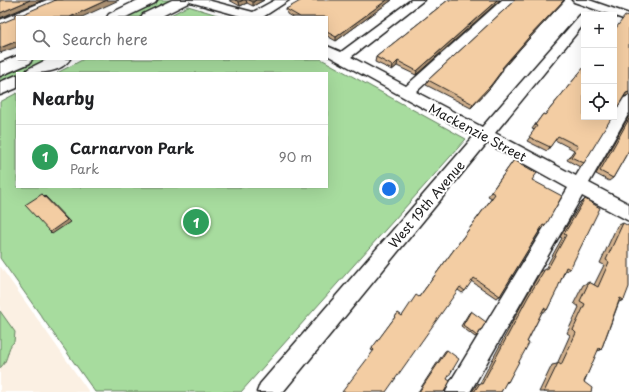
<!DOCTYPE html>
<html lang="en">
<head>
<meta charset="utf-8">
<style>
	:root { --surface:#fff; --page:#f2f2f2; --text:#202124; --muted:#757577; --line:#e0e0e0; --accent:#1a73e8 }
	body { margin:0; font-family:"Playpen Sans",sans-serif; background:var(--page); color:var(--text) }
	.controls { position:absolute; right:12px; top:12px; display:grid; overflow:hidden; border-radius:0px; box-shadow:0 4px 16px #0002 }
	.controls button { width:36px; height:36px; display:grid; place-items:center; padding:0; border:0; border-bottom:1px solid var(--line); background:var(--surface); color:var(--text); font:20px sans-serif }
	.you { position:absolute; left:389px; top:189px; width:14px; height:14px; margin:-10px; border:3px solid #fff; border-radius:50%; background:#1a73e8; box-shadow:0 0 0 6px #1a73e833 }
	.badge { display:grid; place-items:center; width:26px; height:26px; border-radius:50%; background:var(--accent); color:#fff; font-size:13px; font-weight:700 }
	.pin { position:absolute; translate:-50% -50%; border:2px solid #fff; box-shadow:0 1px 4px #0006 }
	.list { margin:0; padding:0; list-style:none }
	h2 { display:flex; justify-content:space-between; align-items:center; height:52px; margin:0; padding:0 16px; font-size:17px }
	h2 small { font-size:13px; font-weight:400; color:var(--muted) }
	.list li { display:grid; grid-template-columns:26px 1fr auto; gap:12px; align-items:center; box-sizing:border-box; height:64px; padding:0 16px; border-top:1px solid var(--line) }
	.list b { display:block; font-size:15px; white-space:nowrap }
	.list p { margin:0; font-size:13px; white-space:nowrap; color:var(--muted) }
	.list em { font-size:13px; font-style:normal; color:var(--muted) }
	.icon { flex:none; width:22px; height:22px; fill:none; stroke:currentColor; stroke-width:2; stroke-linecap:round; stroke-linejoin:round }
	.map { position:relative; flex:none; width:629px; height:392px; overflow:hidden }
	.search { position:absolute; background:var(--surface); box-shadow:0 4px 16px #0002; left:16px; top:16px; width:312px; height:44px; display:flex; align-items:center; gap:10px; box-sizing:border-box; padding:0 14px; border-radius:0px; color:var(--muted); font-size:15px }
	.panel { position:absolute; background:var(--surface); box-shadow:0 4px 16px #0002; left:16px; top:72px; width:312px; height:116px; border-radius:0px }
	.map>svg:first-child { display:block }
	.built { fill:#fbf0e3 }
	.green { fill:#a7dc9e; stroke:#627c5d }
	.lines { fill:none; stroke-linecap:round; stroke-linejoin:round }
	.minor-casing { stroke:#1c1c1c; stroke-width:3 }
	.major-casing { stroke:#1c1c1c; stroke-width:3 }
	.minor { fill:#fff; fill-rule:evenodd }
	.major { fill:#fff; fill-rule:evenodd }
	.wall { fill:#d1b08c; stroke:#1c1c1c }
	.shaded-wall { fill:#aa9072; stroke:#1c1c1c }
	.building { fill:#f3cda3; stroke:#1c1c1c }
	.labels { text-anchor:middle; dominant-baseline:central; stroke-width:4; stroke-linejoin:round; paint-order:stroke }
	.street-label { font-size:13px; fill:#1c1c1c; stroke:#fff }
</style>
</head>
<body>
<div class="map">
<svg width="629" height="392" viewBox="0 0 629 392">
	<rect width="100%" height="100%" fill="#fff"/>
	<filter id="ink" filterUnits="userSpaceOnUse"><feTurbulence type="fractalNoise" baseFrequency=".025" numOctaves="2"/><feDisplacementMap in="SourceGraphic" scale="8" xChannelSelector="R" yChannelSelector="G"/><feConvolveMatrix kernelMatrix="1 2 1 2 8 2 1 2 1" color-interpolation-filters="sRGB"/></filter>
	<g filter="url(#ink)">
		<path class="built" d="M0,266L89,392H0Z"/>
		<g class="green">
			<path d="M159,0H175L144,17H119Z"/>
			<path d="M188,6L224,17H167Z"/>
			<path d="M30,59H58L29,73H17V78L3,81L0,80L1,76Z"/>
			<path d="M84,59H321L466,139L241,392H95L0,258V102L17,93V187H327V73H57Z"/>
			<path d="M0,311L15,332L14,342C6,348 10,359 0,368Z"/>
		</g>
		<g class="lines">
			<g class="minor-casing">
				<g id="minor">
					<path d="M47,0H62L60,2L26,17H17V21L0,28V20Z"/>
					<path d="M188,0H207L253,12L275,0H289L263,17H244L190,2Z"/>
					<path d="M411,0H424L351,57L406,86L502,0H515L416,92L482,127L580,15H588H584V24L495,133L576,176L612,117H614V114L624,98L629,96V113L589,183L629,204V221L582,196L470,392H446L449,384L568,188L487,143L283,392H257L260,384L474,136L327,55V46L341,52Z"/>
					<path d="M572,0H589L629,14V21L574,2Z"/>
				</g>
			</g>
			<g class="major-casing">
				<g id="major">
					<path d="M138,0H157L155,3L126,17H107L109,14Z"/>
					<path d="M172,0H190L188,3L160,17H141L143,14Z"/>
					<path d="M17,56V59H32L30,63L0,76V63Z"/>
					<path d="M48,59H70C61,73 41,73 25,73L28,69Z"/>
					<path d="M17,75V88L0,95V82Z"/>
				</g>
			</g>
			<use href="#minor" class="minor"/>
			<use href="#major" class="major"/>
		</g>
		<g class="wall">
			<path d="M229,0H264L253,6L247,3L240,6Z"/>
			<path d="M392,0L336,41L327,36V17H292L287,14L286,9Z"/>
			<path d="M448,0H500L416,75L397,66L392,70L375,62L376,57Z"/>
			<path d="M515,0H565L527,41L503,68L501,73L489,89L471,108L426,85L428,80Z"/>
			<path d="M580,72L584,163L580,167L567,160L574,150L555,140L547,151L527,141L535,130L532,129L543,114L545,115Z"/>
			<path d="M629,116V150L613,178L609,181L596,174Z"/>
			<path d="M514,160L532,180L545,226L541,230H540L500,296L496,298L471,281L465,291L462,293L458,290L373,351L371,350L398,313L402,316L419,297L492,198L488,196Z"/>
			<path d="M585,199L570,269L565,271L547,310L543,312H542L527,342L508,382L505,383L501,392H472L477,384L480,383L524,300L541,271L545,269L562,238L560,237L581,203Z"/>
			<path d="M623,223L624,300L619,302L601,350L597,351L584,382L591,392H539L552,365L557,364L570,335L567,333L579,307L574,303L583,285L589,282L594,285L604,265L600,263L617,226Z"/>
			<path d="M471,311L477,336L475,337L461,326L469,313Z"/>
			<path d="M447,350V379L444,392H418L445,351Z"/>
		</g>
		<g class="shaded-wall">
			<path d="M30,0H43L0,18V13Z"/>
			<path d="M107,0H119L82,17H70Z"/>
			<path d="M243,0H246L247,3L240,6L239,2Z"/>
			<path d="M256,0H264L253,6V2Z"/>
			<path d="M387,0H392L336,41V37Z"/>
			<path d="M497,0H500L416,75L417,71Z"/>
			<path d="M564,0H565L527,41L500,72L502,68L529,37Z"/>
			<path d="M17,41V47L0,53V48Z"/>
			<path d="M398,61L397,66L392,70L393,66Z"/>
			<path d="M503,69L501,73L489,89L471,108L473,104Z"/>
			<path d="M629,92V95L623,97L626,93Z"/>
			<path d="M45,196L70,222L52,234L50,232Z"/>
		</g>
		<g class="building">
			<path d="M0,0H30L0,13Z"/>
			<path d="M56,0H107L70,17H17V41L0,48V24L14,18L15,14H23Z"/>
			<path d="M235,0H243L239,2Z"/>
			<path d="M249,0H256L253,2Z"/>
			<path d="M302,0H387L336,37L327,32V17H300L286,9Z"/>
			<path d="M448,0H497L417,71L398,61L393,66L376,57Z"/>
			<path d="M515,0H564L529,37L502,68L503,69L491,85L473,104L428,80Z"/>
			<path d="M625,16L629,17V92L626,93L614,113V28H616Z"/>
			<path d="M584,67V117H612L584,163L571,157L578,146L558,136L550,147L529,137L537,126L535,125L543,114L545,115Z"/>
			<path d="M629,119V150L613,178L600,171Z"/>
			<path d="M514,160L537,173L532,180L562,196L547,223L545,226L543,225L500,296L474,278L465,291L460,287L386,392H342L374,350L372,348L398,313L402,316L416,295L419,297L495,194L491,192Z"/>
			<path d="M42,194L67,220L50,232L25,205Z"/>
			<path d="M585,199L600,208L570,269L566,267L557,290L547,310L544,308L527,342L529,343L508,382L507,381L501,392H474L480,383L482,384L528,297L545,269L547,270L566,235L564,234Z"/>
			<path d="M623,223L629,226V287L624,300L620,298L601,350L599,348L584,382L592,388L591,392H544L558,363L561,365L576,333L573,330L585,304L580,301L589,282L598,287L609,262L606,260Z"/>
			<path d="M471,311L486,322L477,336L463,325Z"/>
			<path d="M447,350L459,359L447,379L450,381L444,392H419Z"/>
		</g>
	</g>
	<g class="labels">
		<g class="street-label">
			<text transform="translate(478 132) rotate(28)">Mackenzie Street</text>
			<text transform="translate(426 204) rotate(-50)">West 19th Avenue</text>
		</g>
	</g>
</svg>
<div class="controls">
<button>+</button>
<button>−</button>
<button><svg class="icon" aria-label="locate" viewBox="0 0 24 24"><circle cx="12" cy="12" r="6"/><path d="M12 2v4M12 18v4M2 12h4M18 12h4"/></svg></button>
</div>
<div class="you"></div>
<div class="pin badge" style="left:196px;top:222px;background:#2e9e5b">1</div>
<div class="search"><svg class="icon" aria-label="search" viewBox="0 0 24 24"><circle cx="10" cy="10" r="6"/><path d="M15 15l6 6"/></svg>Search here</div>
<section class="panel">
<h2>Nearby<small></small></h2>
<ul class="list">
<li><span class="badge" style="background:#2e9e5b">1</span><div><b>Carnarvon Park</b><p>Park</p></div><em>90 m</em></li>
</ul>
</section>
</div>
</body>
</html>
